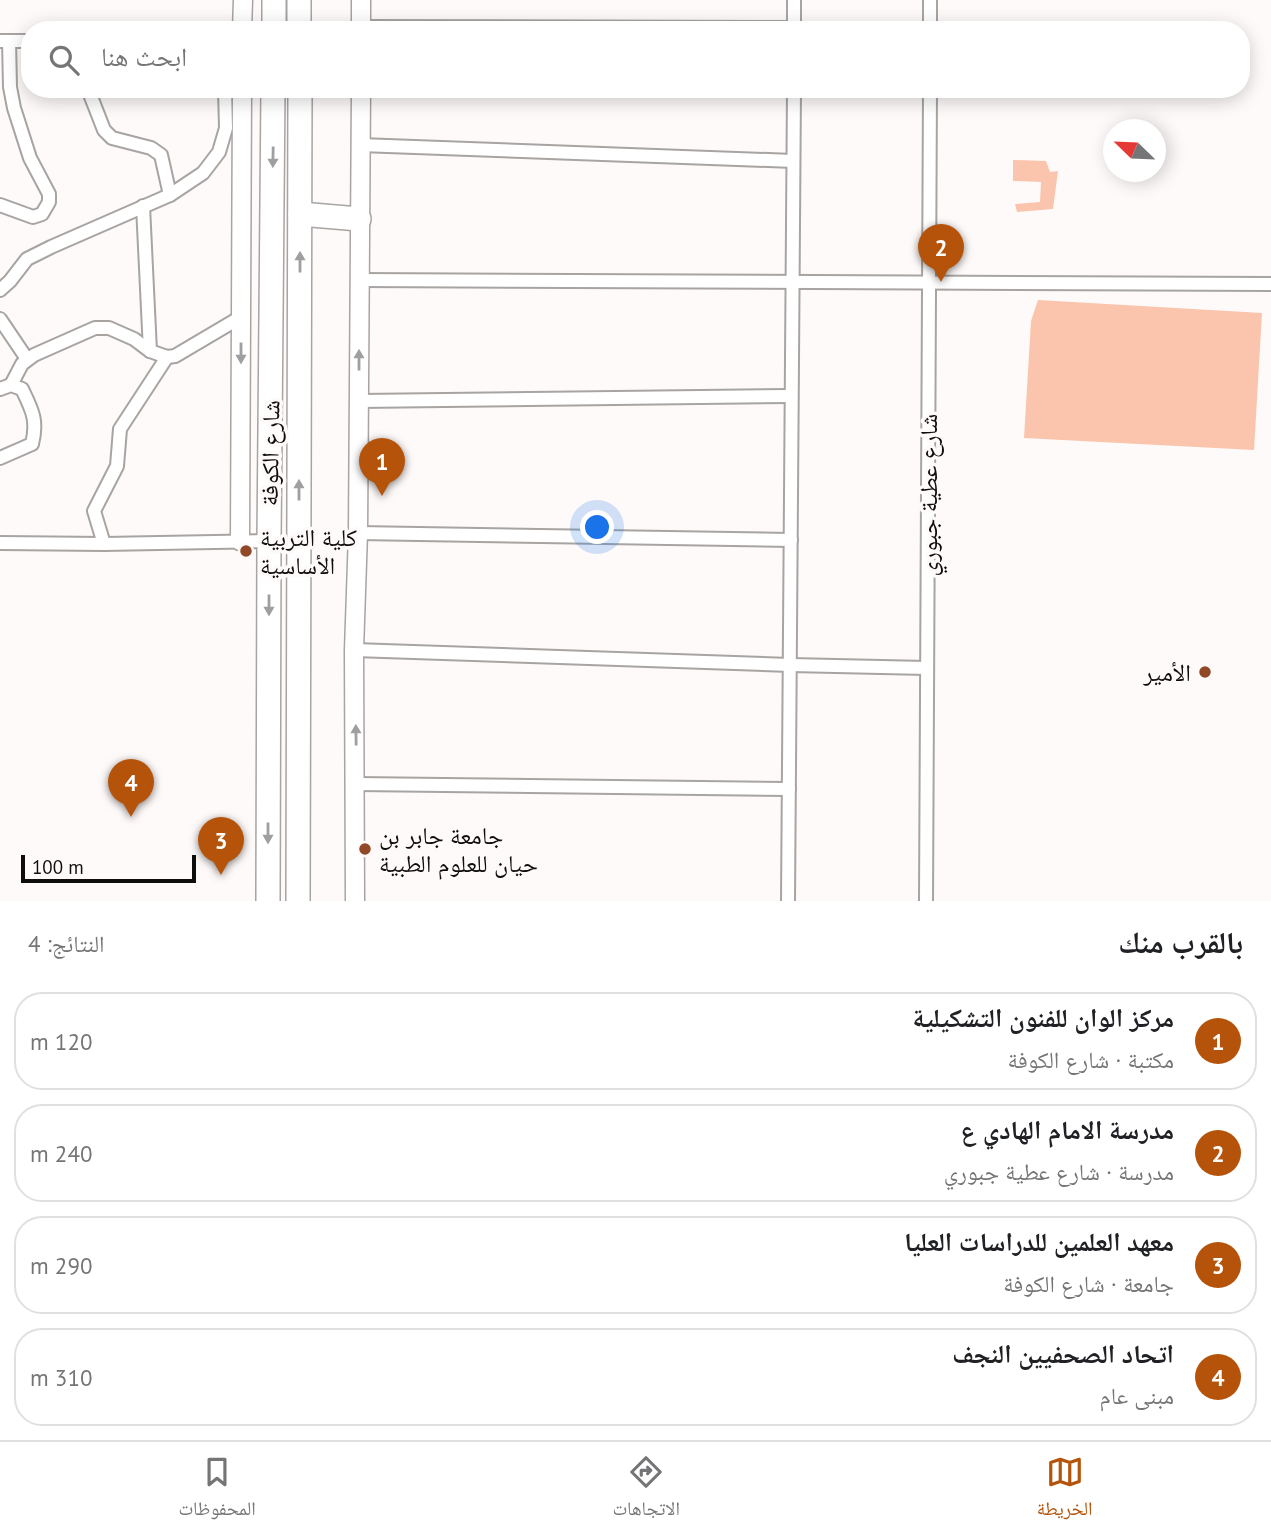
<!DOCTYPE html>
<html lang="ar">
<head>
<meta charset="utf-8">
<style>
	:root { --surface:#fff; --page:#f2f2f2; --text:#202124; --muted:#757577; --line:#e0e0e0; --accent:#b45309 }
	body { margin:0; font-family:"PT Sans","Noto Naskh Arabic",sans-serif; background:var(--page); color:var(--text); direction:rtl }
	.compass { position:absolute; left:1103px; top:119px; width:63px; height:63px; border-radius:50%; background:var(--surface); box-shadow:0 4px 18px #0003; rotate:293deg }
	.scale { position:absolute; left:21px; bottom:18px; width:175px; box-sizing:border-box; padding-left:7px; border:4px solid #0f0e0e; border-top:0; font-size:19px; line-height:24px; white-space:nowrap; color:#0f0e0e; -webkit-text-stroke:5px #fefaf9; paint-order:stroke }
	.you { position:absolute; left:598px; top:528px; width:24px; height:24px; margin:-18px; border:5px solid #fff; border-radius:50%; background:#1a73e8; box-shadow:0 0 0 10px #1a73e833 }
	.badge { display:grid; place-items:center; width:46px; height:46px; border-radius:50%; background:var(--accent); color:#fff; font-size:23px; font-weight:700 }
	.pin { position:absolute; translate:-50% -58px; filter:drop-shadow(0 2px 4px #0008) }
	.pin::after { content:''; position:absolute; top:37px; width:24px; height:21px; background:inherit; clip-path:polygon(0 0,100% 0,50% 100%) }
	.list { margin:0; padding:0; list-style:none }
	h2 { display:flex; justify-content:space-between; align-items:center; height:91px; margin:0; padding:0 28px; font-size:30px }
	h2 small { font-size:23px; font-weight:400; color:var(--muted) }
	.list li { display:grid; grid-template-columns:46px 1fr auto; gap:21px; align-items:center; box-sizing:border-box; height:98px; margin:0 14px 14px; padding:0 14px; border:2px solid var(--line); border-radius:28px }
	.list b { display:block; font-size:26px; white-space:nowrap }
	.list p { margin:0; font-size:23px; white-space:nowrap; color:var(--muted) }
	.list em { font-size:23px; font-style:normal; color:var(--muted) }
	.icon { flex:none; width:38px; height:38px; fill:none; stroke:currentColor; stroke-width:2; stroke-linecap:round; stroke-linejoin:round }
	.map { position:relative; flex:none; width:1271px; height:901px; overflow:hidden; direction:ltr }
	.search { position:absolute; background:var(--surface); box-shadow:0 4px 18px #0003; left:21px; right:21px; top:21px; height:77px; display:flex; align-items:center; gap:18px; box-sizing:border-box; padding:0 24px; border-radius:28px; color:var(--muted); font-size:26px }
	.sheet { height:539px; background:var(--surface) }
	nav { display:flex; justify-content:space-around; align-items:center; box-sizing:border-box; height:98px; border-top:2px solid var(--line); background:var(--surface); font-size:19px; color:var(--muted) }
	nav a { display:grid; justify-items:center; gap:4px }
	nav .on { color:var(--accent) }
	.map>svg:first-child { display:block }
	.green { fill:#fbc4ac }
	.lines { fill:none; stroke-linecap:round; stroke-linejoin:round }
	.street-casing { stroke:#a7a4a2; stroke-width:16 }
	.secondary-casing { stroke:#a7a4a2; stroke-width:21 }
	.highway-casing { stroke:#a7a4a2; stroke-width:26 }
	.street { stroke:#fff; stroke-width:12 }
	.secondary { stroke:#fff; stroke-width:18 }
	.highway { stroke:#fff; stroke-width:23 }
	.oneway { fill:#9f9f9f }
	.poi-dot { fill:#904826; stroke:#fefaf9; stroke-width:2.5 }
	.labels { text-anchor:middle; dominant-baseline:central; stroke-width:7; stroke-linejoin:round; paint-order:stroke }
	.street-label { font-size:24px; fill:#0f0e0e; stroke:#fefaf9 }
	.poi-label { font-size:24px; fill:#0f0e0e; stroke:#fefaf9; text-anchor:start }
</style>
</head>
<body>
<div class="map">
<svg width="1271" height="901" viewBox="0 0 1271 901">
	<rect width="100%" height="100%" fill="#fefaf9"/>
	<g class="green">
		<path d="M1013,160L1046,161L1050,172L1058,171L1053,209L1017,212L1015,204L1040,202L1041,182L1013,181Z"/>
		<path d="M1038,300L1262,313L1254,450L1024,438L1031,321Z"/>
	</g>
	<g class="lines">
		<g class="street-casing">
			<g id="street">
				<path d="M361,27L794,28"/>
				<path d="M794,30V0"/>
				<path d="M930,30V0"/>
				<path d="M0,41H30"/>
				<path d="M88,89L104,130L112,138L151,148L161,155L170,195"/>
				<path d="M360,145L793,161"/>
				<path d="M0,205L33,217L42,214L49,202V194L30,158L14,108L10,87L9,41"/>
				<path d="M143,206L150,351"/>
				<path d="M359,280L1271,284"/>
				<path d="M0,290L10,281L27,259L51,247L170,195L203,173L219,152L226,128L225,89"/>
				<path d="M0,319L27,359"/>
				<path d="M11,385L22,364L34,355L95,328H109L134,339L150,351L167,357L175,356L241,317"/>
				<path d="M0,389L11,385L22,389C32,410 38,420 32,444L0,458"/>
				<path d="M359,401L791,396"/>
				<path d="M358,533L791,540"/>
				<path d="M0,543L104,544L269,541"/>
				<path d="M104,544L94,511L117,466L120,429L167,357"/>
				<path d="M354,650L790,665L927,668"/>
				<path d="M356,784L789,789"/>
				<path d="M788,901L794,89"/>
				<path d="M926,901L930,89"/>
			</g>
		</g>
		<g class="secondary-casing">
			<g id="secondary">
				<path d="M242,30L243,0"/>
				<path d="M361,30V0"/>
				<path d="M240,541L242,89"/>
				<path d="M355,901L354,650L358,533L361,89"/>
			</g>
		</g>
		<g class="highway-casing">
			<g id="highway">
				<path d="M274,0V30"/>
				<path d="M299,0V30"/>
				<path d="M300,214L359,219"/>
				<path d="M268,901L269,541L273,89"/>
				<path d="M298,901L300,89"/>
			</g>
		</g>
		<use href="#street" class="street"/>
		<use href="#secondary" class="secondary"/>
		<use href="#highway" class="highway"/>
	</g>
	<defs><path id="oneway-solid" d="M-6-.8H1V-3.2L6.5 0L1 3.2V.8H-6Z" transform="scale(1.75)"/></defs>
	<g class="oneway">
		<use href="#oneway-solid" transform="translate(273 157) rotate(91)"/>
		<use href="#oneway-solid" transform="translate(300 262) rotate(-90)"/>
		<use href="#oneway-solid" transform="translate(241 353) rotate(90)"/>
		<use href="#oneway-solid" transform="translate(359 360) rotate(-90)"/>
		<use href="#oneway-solid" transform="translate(299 490) rotate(-90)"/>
		<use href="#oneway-solid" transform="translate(269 605) rotate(90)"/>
		<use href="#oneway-solid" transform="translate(356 735) rotate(-91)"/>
		<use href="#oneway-solid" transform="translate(268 833) rotate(90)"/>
	</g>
	<g class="poi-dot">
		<circle cx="246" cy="551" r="7"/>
		<circle cx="1205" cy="672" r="7"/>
		<circle cx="365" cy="849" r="7"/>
	</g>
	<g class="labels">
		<g class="street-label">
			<text transform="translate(270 453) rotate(-89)">شارع الكوفة</text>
			<text transform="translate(928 495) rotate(-90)">شارع عطية جبوري</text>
		</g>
		<g class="poi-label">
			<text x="260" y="537">كلية التربية<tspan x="260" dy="28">الأساسية</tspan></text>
			<text x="1191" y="672" text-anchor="end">الأمير</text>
			<text x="379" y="835">جامعة جابر بن<tspan x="379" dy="28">حيان للعلوم الطبية</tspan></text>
		</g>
	</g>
</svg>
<svg class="compass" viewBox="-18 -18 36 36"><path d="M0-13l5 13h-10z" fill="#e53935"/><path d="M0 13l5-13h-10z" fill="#757577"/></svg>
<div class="scale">100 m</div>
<div class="you"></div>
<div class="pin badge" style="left:382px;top:496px">1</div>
<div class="pin badge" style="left:941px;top:282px">2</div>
<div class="pin badge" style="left:221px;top:875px">3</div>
<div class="pin badge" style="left:131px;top:817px">4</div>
<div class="search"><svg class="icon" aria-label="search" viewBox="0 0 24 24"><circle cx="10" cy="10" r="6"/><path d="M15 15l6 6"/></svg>ابحث هنا</div>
</div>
<section class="sheet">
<h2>بالقرب منك<small>النتائج: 4</small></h2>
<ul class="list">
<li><span class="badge">1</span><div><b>مركز الوان للفنون التشكيلية</b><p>مكتبة · شارع الكوفة</p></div><em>120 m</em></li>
<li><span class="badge">2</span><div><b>مدرسة الامام الهادي ع</b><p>مدرسة · شارع عطية جبوري</p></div><em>240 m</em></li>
<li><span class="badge">3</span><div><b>معهد العلمين للدراسات العليا</b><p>جامعة · شارع الكوفة</p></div><em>290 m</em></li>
<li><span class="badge">4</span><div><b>اتحاد الصحفيين النجف</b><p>مبنى عام</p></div><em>310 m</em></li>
</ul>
</section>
<nav>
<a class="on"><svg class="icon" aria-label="map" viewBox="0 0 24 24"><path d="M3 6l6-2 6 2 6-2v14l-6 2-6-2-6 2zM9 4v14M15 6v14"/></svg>الخريطة</a>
<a><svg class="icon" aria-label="directions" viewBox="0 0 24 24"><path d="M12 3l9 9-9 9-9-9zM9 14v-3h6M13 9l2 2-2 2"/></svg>الاتجاهات</a>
<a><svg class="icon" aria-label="saved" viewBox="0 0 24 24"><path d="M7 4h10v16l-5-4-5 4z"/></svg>المحفوظات</a>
</nav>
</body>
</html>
